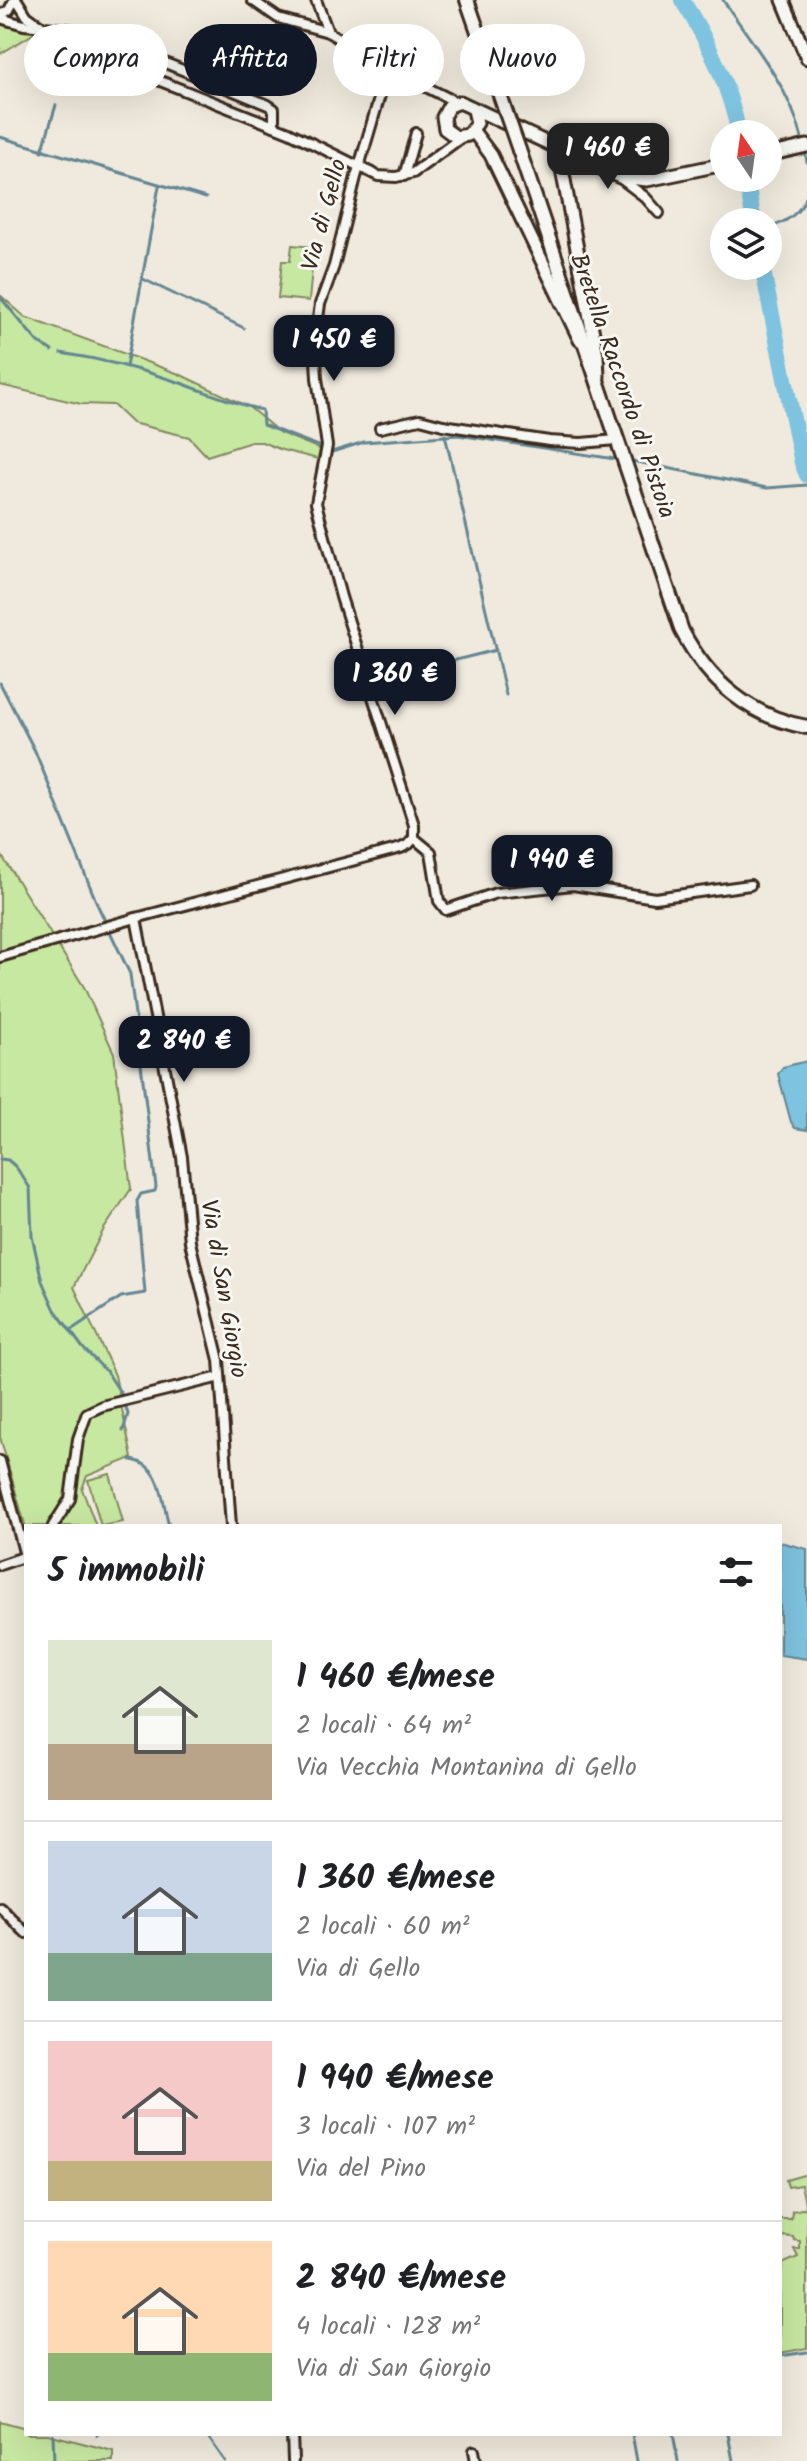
<!DOCTYPE html>
<html lang="it">
<head>
<meta charset="utf-8">
<style>
	body { margin:0; font-family:Kalam,sans-serif; background:#f6f6f6; color:#202124; height:100vh; display:flex; flex-direction:column; font-size:30px; white-space:nowrap }
	* { box-sizing:border-box; margin:0 }
	p { font-size:26px; color:#757577 }
	.icon { flex:none; width:44px; height:44px; fill:none; stroke:currentColor; stroke-width:2; stroke-linecap:round; stroke-linejoin:round }
	.map { position:relative; flex:1; overflow:hidden }
	.sheet { position:absolute; left:24px; top:1524px; width:758px; height:912px; display:flex; flex-direction:column; background:#fff; border-radius:0px; box-shadow:0 8px 32px #0002 }
	.sheet>* { flex:none }
	.banner { position:absolute; left:24px; top:24px; width:760px; height:72px; display:flex; gap:16px }
	.needle { width:52px; rotate:347deg }
	.tools { position:absolute; left:710px; top:120px; display:grid; gap:16px }
	.tools a { display:grid; place-items:center; width:72px; height:72px; border-radius:50%; background:#fff; box-shadow:0 8px 32px #0002; font-size:40px }
	.price { position:absolute; translate:-50% -68px; padding:0 18px; border-radius:16px; background:#111827; color:#fff; font-size:26px; line-height:52px; filter:drop-shadow(0 2px 4px #0008) }
	.price::after { content:''; position:absolute; left:50%; top:48px; width:24px; height:18px; margin-left:-12px; background:inherit; clip-path:polygon(0 0,100% 0,50% 100%) }
	.price.current { background:#222; color:#fff }
	ul { padding:0; list-style:none }
	li { display:flex; align-items:center; gap:24px; height:200px; padding:0 24px }
	li+li { border-top:2px solid #e0e0e0 }
	li span { display:grid; place-items:center; flex:none; width:224px; height:160px; border-radius:0px; color:#555 }
	li>.icon { margin-inline-start:auto }
	span .icon { width:96px; height:96px; fill:#fffc; stroke-width:1 }
	li b { font-size:34px }
	h2 { display:flex; justify-content:space-between; align-items:center; height:96px; padding:0 24px; font-size:34px }
	.tag { padding:0 28px; border-radius:36px; background:#fff; box-shadow:0 8px 32px #0002; font-size:28px; line-height:72px }
	.tag.current { background:#111827; color:#fff }
	.map>svg:first-child { display:block }
	.green { fill:#c7e8a1; stroke:#818960; stroke-width:2 }
	.water { fill:#7ec3df; stroke:#638692; stroke-width:2 }
	.lines { fill:none; stroke-linecap:round; stroke-linejoin:round }
	.stream { stroke:#638692; stroke-width:3 }
	.river { stroke:#7ec3df; stroke-width:16 }
	.street-casing { stroke:#3b2a1e; stroke-width:14 }
	.secondary-casing { stroke:#3b2a1e; stroke-width:17 }
	.primary-casing { stroke:#3b2a1e; stroke-width:18 }
	.street { stroke:#f6f6f2; stroke-width:8 }
	.secondary { stroke:#f6f6f2; stroke-width:11 }
	.primary { stroke:#f6f6f2; stroke-width:12 }
	.primary-bridge-casing { stroke:#3b2a1e; stroke-width:18; stroke-linecap:butt }
	.primary-bridge { stroke:#f6f6f2; stroke-width:12 }
	.labels { text-anchor:middle; dominant-baseline:central; stroke-width:6; stroke-linejoin:round; paint-order:stroke }
	.street-label { font-size:24px; fill:#3b2a1e; stroke:#f6f6f2 }
</style>
</head>
<body>
<div class="map">
<svg width="807" height="2461" viewBox="0 0 807 2461">
	<rect width="100%" height="100%" fill="#f0eade"/>
	<filter id="ink" filterUnits="userSpaceOnUse"><feTurbulence type="fractalNoise" baseFrequency=".0125" numOctaves="2"/><feDisplacementMap in="SourceGraphic" scale="16" xChannelSelector="R" yChannelSelector="G"/><feConvolveMatrix kernelMatrix="1 2 1 2 8 2 1 2 1" color-interpolation-filters="sRGB"/></filter>
	<g filter="url(#ink)">
		<!-- green -->
		<g class="green">
			<path d="M 0,23 L 24,30 L 38,31 L 0,54 Z"/>
			<path d="M 292,245 L 314,247 L 309,301 L 278,298 L 282,261 L 290,261 Z"/>
			<path d="M 0,295 L 25,317 L 179,374 L 249,407 L 280,433 L 320,449 L 318,459 L 282,450 L 262,442 L 251,442 L 207,456 L 189,437 L 132,423 L 113,405 L 81,404 L 0,385 Z"/>
			<path d="M 0,853 L 84,987 L 114,1053 L 131,1189 L 104,1229 L 74,1287 L 115,1375 L 132,1458 L 87,1476 L 82,1489 L 96,1526 L 26,1526 L 26,1528 L 0,1437 Z"/>
			<path d="M 110,1474 L 123,1522 L 101,1526 L 88,1480 Z"/>
			<path d="M 807,2174 L 807,2348 L 780,2353 L 780,2269 L 783,2268 L 782,2264 L 798,2257 L 794,2249 L 800,2249 L 800,2241 L 794,2240 L 793,2237 L 780,2236 L 780,2219 L 791,2219 L 792,2211 L 806,2208 L 801,2185 L 788,2187 L 786,2180 Z"/>
			<path d="M 0,2421 L 26,2428 L 26,2434 L 48,2434 L 113,2451 L 113,2461 L 0,2461 Z"/>
		</g>
		<!-- water -->
		<g class="water">
			<path d="M 807,1061 L 807,1130 L 795,1128 L 791,1122 L 778,1074 L 783,1067 Z"/>
			<path d="M 780,1542 L 807,1549 L 807,1659 L 780,1655 Z"/>
		</g>
		<g class="lines">
			<!-- stream -->
			<g class="stream">
				<path d="M 723,0 C 759,53 798,96 807,162"/>
				<path d="M 0,137 L 206,198"/>
				<path d="M 42,151 L 56,105"/>
				<path d="M 768,228 C 785,223 800,213 807,196"/>
				<path d="M 143,279 L 244,328"/>
				<path d="M 0,297 L 36,340 L 52,351"/>
				<path d="M 61,353 C 100,359 140,369 178,382 C 206,392 233,403 262,410 L 263,425 L 321,447"/>
				<path d="M 126,367 L 159,186"/>
				<path d="M 445,435 L 506,695"/>
				<path d="M 332,452 L 364,442 L 458,435 L 615,459"/>
				<path d="M 632,461 L 767,488 L 807,485"/>
				<path d="M 383,678 L 496,650"/>
				<path d="M 0,683 L 35,751 L 98,906 L 130,974 L 156,1187 L 155,1191 L 141,1194 L 137,1201 L 145,1293 L 121,1297 L 71,1330"/>
				<path d="M 0,1159 L 8,1160 L 16,1167 L 30,1188 L 32,1236 L 42,1281 L 55,1310 L 83,1348 L 107,1372 L 122,1395 L 128,1414 L 123,1431"/>
				<path d="M 131,1460 C 163,1464 162,1502 169,1526"/>
				<path d="M 780,2356 L 807,2352"/>
				<path d="M 53,2434 L 54,2461"/>
				<path d="M 206,2434 L 225,2461"/>
				<path d="M 632,2434 L 637,2461"/>
				<path d="M 673,2434 L 678,2461"/>
				<path d="M 728,2434 L 733,2461"/>
				<path d="M 97,2435 L 98,2434"/>
			</g>
			<!-- river -->
			<g class="river">
				<path d="M 682,0 C 709,42 729,85 739,134"/>
				<path d="M 746,178 L 754,222"/>
				<path d="M 762,266 L 802,463 L 807,475"/>
			</g>
			<defs>
				<g id="street">
					<path d="M 17,0 L 27,16 L 40,25"/>
					<path d="M 252,0 L 278,18 L 328,32 L 388,68 L 458,103"/>
					<path d="M 316,0 L 328,32"/>
					<path d="M 0,16 L 9,10 L 14,0"/>
					<path d="M 0,18 L 24,25 L 74,30 L 130,69 L 289,132 L 378,176 L 396,177 L 413,173 L 462,137"/>
					<path d="M 114,42 L 268,105 L 274,109 L 274,126"/>
					<path d="M 388,68 L 356,177 L 334,266 L 320,304 L 315,341 L 317,378 L 327,446 L 316,503 L 341,597 L 414,825 L 414,838"/>
					<path d="M 404,176 L 416,133"/>
					<path d="M 620,178 L 645,197 L 659,213"/>
					<path d="M 380,428 L 420,419 L 443,425 L 549,441 L 581,443 L 617,440"/>
					<path d="M 414,838 L 431,852 L 439,901 L 446,910 L 496,893 L 573,885 L 655,898 L 750,885"/>
					<path d="M 0,957 L 136,918"/>
					<path d="M 0,1461 L 25,1556"/>
					<path d="M 53,1526 L 70,1499 L 78,1439 L 87,1413 L 102,1406 L 220,1377"/>
					<path d="M 231,1526 L 219,1360 L 190,1242 L 182,1157 L 136,918 L 401,848 L 409,844 L 414,838"/>
					<path d="M 0,1565 L 26,1556"/>
					<path d="M 0,1907 L 26,1933"/>
					<path d="M 292,2434 L 293,2461"/>
					<path d="M 474,2451 L 476,2461"/>
				</g>
				<g id="secondary">
					<path d="M 783,0 L 807,58"/>
					<path d="M 474,110 L 477,123 L 468,135 L 456,137 L 445,129 L 443,117 L 449,106 L 460,102 L 620,177 L 647,180 L 724,164"/>
					<path d="M 473,131 L 491,155 L 580,340"/>
					<path d="M 558,148 L 597,355 L 598,377"/>
					<path d="M 768,155 L 807,146"/>
				</g>
				<g id="primary">
					<path d="M 467,0 L 504,107"/>
					<path d="M 519,150 L 682,631 C 708,681 750,717 807,727"/>
				</g>
			</defs>
			<!-- street casing -->
			<use href="#street" class="street-casing"/>
			<!-- secondary casing -->
			<use href="#secondary" class="secondary-casing"/>
			<!-- primary casing -->
			<use href="#primary" class="primary-casing"/>
			<!-- street -->
			<use href="#street" class="street"/>
			<!-- secondary -->
			<use href="#secondary" class="secondary"/>
			<!-- primary -->
			<use href="#primary" class="primary"/>
			<defs>
				<path id="primary-bridge" d="M 504,107 L 519,150"/>
			</defs>
			<!-- primary-bridge casing -->
			<use href="#primary-bridge" class="primary-bridge-casing"/>
			<!-- primary-bridge -->
			<use href="#primary-bridge" class="primary-bridge"/>
		</g>
	</g>
	<g class="labels">
		<!-- street labels -->
		<g class="street-label">
			<text transform="translate(325 215) rotate(-75)">Via di Gello</text>
			<text transform="translate(622 386) rotate(71)">Bretella Raccordo di Pistoia</text>
			<text transform="translate(223 1289) rotate(80)">Via di San Giorgio</text>
		</g>
	</g>
</svg>
<div class="tools">
<a><svg class="needle" viewBox="-14 -14 28 28"><path d="M0-13l5 13h-10z" fill="#e53935"/><path d="M0 13l5-13h-10z" fill="#757577"/></svg></a>
<a><svg class="icon" aria-label="layers" viewBox="0 0 24 24"><path d="M12 4l9 5-9 5-9-5zM3 14l9 5 9-5"/></svg></a>
</div>
<b class="price current" style="left:608px;top:191px">1 460 €</b>
<b class="price" style="left:334px;top:383px">1 450 €</b>
<b class="price" style="left:395px;top:717px">1 360 €</b>
<b class="price" style="left:552px;top:903px">1 940 €</b>
<b class="price" style="left:184px;top:1084px">2 840 €</b>
<div class="banner">
<a class="tag">Compra</a>
<a class="tag current">Affitta</a>
<a class="tag">Filtri</a>
<a class="tag">Nuovo</a>
</div>
<section class="sheet">
<h2>5 immobili<svg class="icon" aria-label="filters" viewBox="0 0 24 24"><path d="M4 7h16M4 17h16"/><circle cx="9" cy="7" r="2"/><circle cx="15" cy="17" r="2"/></svg></h2>
<ul>
<li><span style="background:linear-gradient(#dfe7d0 65%,#b9a48a 0)"><svg class="icon" aria-label="home" viewBox="0 0 24 24"><path d="M3 11l9-7 9 7M6 9v11h12V9"/></svg></span><div><b>1 460 €/mese</b><p>2 locali · 64 m²</p><p>Via Vecchia Montanina di Gello</p></div></li>
<li><span style="background:linear-gradient(#c9d6e8 70%,#7fa58c 0)"><svg class="icon" aria-label="home" viewBox="0 0 24 24"><path d="M3 11l9-7 9 7M6 9v11h12V9"/></svg></span><div><b>1 360 €/mese</b><p>2 locali · 60 m²</p><p>Via di Gello</p></div></li>
<li><span style="background:linear-gradient(#f6c9c9 75%,#c2b280 0)"><svg class="icon" aria-label="home" viewBox="0 0 24 24"><path d="M3 11l9-7 9 7M6 9v11h12V9"/></svg></span><div><b>1 940 €/mese</b><p>3 locali · 107 m²</p><p>Via del Pino</p></div></li>
<li><span style="background:linear-gradient(#ffd9b3 70%,#8fb573 0)"><svg class="icon" aria-label="home" viewBox="0 0 24 24"><path d="M3 11l9-7 9 7M6 9v11h12V9"/></svg></span><div><b>2 840 €/mese</b><p>4 locali · 128 m²</p><p>Via di San Giorgio</p></div></li>
</ul>
</section>
</div>
</body>
</html>
